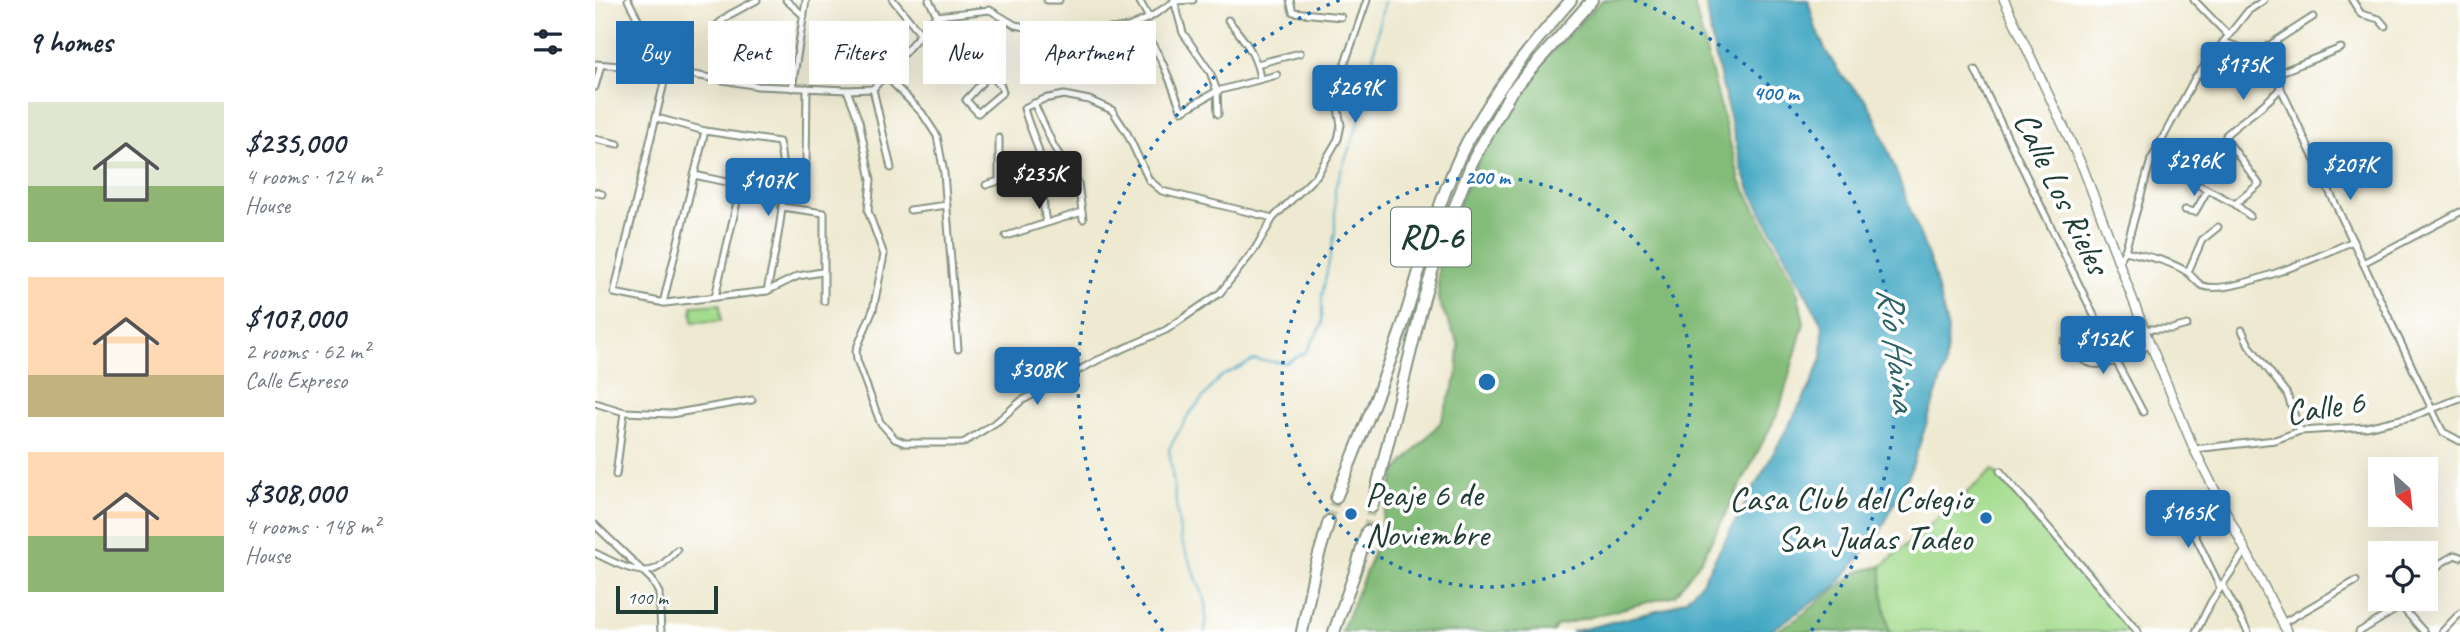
<!DOCTYPE html>
<html lang="en">
<head>
<meta charset="utf-8">
<style>
	body { margin:0; font-family:Caveat,sans-serif; background:#f6f6f7; color:#1f2937; height:100vh; display:flex; flex-direction:column; font-size:26px; white-space:nowrap }
	* { box-sizing:border-box; margin:0 }
	p { font-size:23px; color:#747a83 }
	.icon { flex:none; width:38px; height:38px; fill:none; stroke:currentColor; stroke-width:2; stroke-linecap:round; stroke-linejoin:round }
	.map { position:relative; flex:1; overflow:hidden }
	.side { display:flex; flex-direction:column; background:#fff; width:595px }
	.side>* { flex:none }
	.guide { position:absolute; left:21px; top:21px; width:665px; height:63px; display:flex; gap:14px }
	.needle { width:46px; rotate:153deg }
	.controls { position:absolute; left:1773px; top:457px; display:grid; gap:14px }
	.controls a { display:grid; place-items:center; width:70px; height:70px; border-radius:0px; background:#fff; box-shadow:0 7px 28px #0002; font-size:35px }
	.scale { position:absolute; left:21px; bottom:18px; width:102px; box-sizing:border-box; padding-left:7px; border:4px solid #1f3d34; border-top:0; font-size:19px; line-height:24px; white-space:nowrap; color:#1f3d34; -webkit-text-stroke:5px #fff; paint-order:stroke }
	.price { position:absolute; translate:-50% -60px; padding:0 16px; border-radius:7px; background:#1f6fb2; color:#fff; font-size:23px; line-height:46px; filter:drop-shadow(0 2px 4px #0008) }
	.price::after { content:''; position:absolute; left:50%; top:42px; width:21px; height:16px; margin-left:-10px; background:inherit; clip-path:polygon(0 0,100% 0,50% 100%) }
	.price.on { background:#222; color:#fff }
	ul { padding:0; list-style:none }
	li { display:flex; align-items:center; gap:21px; height:175px; padding:0 28px }
	li span { display:grid; place-items:center; flex:none; width:196px; height:140px; border-radius:0px; color:#555 }
	li>.icon { margin-inline-start:auto }
	span .icon { width:84px; height:84px; fill:#fffc; stroke-width:1 }
	li b { font-size:30px }
	h2 { display:flex; justify-content:space-between; align-items:center; height:84px; padding:0 28px; font-size:30px }
	.tag { padding:0 24px; border-radius:0px; background:#fff; box-shadow:0 7px 28px #0002; font-size:24px; line-height:63px }
	.tag.on { background:#1f6fb2; color:#fff }
	main { display:flex; flex:1; min-height:0 }
	.map>svg:first-child { display:block }
	.green { fill:#a4dc8e; stroke:#628c61; stroke-width:2 }
	.forest { fill:#83bc79; stroke:#517c56; stroke-width:2 }
	.water { fill:#42a7c2; stroke:#30727b; stroke-width:2 }
	.lines { fill:none; stroke-linecap:round; stroke-linejoin:round }
	.stream { stroke:#42a7c2; stroke-width:2 }
	.highway-tunnel { stroke:#c5c7b1; stroke-width:10; stroke-dasharray:10 5; stroke-linecap:butt }
	.street-casing { stroke:#869382; stroke-width:9 }
	.secondary-casing { stroke:#869382; stroke-width:11 }
	.highway-casing { stroke:#869382; stroke-width:14 }
	.street { stroke:#fff; stroke-width:5 }
	.secondary { stroke:#fff; stroke-width:8 }
	.highway { stroke:#fff; stroke-width:10 }
	.ring { fill:none; stroke:#1f6fb2; stroke-width:3.5; stroke-dasharray:3.5 7 }
	.poi-dot { fill:#1f6fb2; stroke:#fff; stroke-width:2.5 }
	.labels { text-anchor:middle; dominant-baseline:central; stroke-width:7; stroke-linejoin:round; paint-order:stroke }
	.shield { fill:#fff; stroke:#627771; stroke-width:2 }
	.shield-label { font-size:33px; font-weight:bold; fill:#1f3d34 }
	.street-label { font-size:35px; fill:#1f3d34; stroke:#fff }
	.poi-label { font-size:35px; fill:#1f3d34; stroke:#fff; text-anchor:start }
	.water-label { font-size:37px; font-style:italic; fill:#2b6266; stroke:#fff }
	.centre { fill:#1f6fb2; stroke:#fff; stroke-width:3.5 }
	.ring-label { font-size:21px; text-anchor:middle; font-weight:bold; fill:#1f6fb2; stroke:#fff; stroke-width:7; stroke-linejoin:round; paint-order:stroke }
</style>
</head>
<body>
<main>
<section class="side">
<h2>9 homes<svg class="icon" aria-label="filters" viewBox="0 0 24 24"><path d="M4 7h16M4 17h16"/><circle cx="9" cy="7" r="2"/><circle cx="15" cy="17" r="2"/></svg></h2>
<ul>
<li><span style="background:linear-gradient(#dfe7d0 60%,#8fb573 0)"><svg class="icon" aria-label="home" viewBox="0 0 24 24"><path d="M3 11l9-7 9 7M6 9v11h12V9"/></svg></span><div><b>$235,000</b><p>4 rooms · 124 m²</p><p>House</p></div></li>
<li><span style="background:linear-gradient(#ffd9b3 70%,#c2b280 0)"><svg class="icon" aria-label="home" viewBox="0 0 24 24"><path d="M3 11l9-7 9 7M6 9v11h12V9"/></svg></span><div><b>$107,000</b><p>2 rooms · 62 m²</p><p>Calle Expreso</p></div></li>
<li><span style="background:linear-gradient(#ffd9b3 60%,#8fb573 0)"><svg class="icon" aria-label="home" viewBox="0 0 24 24"><path d="M3 11l9-7 9 7M6 9v11h12V9"/></svg></span><div><b>$308,000</b><p>4 rooms · 148 m²</p><p>House</p></div></li>
</ul>
</section>
<div class="map">
<svg width="1865" height="632" viewBox="0 0 1865 632">
	<rect width="100%" height="100%" fill="#fff"/>
	<filter id="ink" filterUnits="userSpaceOnUse"><feTurbulence type="fractalNoise" baseFrequency=".0143" numOctaves="2"/><feDisplacementMap in="SourceGraphic" scale="14" xChannelSelector="R" yChannelSelector="G"/><feConvolveMatrix kernelMatrix="1 2 1 2 8 2 1 2 1" color-interpolation-filters="sRGB"/></filter>
	<filter id="wash" filterUnits="userSpaceOnUse"><feTurbulence type="fractalNoise" baseFrequency=".00686" numOctaves="4" result="noise"/><feDisplacementMap in="SourceGraphic" scale="28" xChannelSelector="R" yChannelSelector="G"/><feGaussianBlur stdDeviation="1.57" result="paint"/><feColorMatrix in="noise" values="0 0 0 0 0 0 0 0 0 0 0 0 0 0 0 0 0 1.4 0 .05"/><feComposite in="paint" operator="in"/></filter>
	<g filter="url(#wash)">
		<rect width="100%" height="100%" fill="#eee9d0"/>
		<!-- green -->
		<g class="green">
			<path d="M 125,304 L 126,321 L 98,322 L 97,306 Z"/>
			<path d="M 1398,470 L 1538,632 L 1294,632 L 1287,590 L 1287,566 Z"/>
		</g>
		<!-- forest -->
		<g class="forest">
			<path d="M 1007,0 L 1098,0 L 1145,181 L 1201,284 L 1209,323 L 1184,411 L 1108,557 L 1080,595 L 961,626 L 958,632 L 746,632 L 775,562 L 801,471 L 845,423 L 862,377 L 864,345 L 843,300 L 843,268 L 868,192 L 898,129 L 944,65 Z"/>
			<path d="M 1287,566 L 1287,590 L 1294,632 L 1180,632 L 1203,618 L 1264,571 Z"/>
		</g>
		<!-- water -->
		<path class="water" d="M 1111,0 L 1213,0 L 1221,29 L 1231,51 L 1246,75 L 1271,100 L 1281,119 L 1338,269 L 1353,331 L 1350,368 L 1315,473 L 1283,536 L 1240,587 L 1174,632 L 976,632 L 1070,609 L 1091,599 L 1107,582 L 1215,387 L 1227,358 L 1228,326 L 1156,192 L 1147,169 L 1117,42 Z"/>
		<g class="lines">
			<!-- stream -->
			<path class="stream" d="M 610,632 L 611,602 L 586,540 L 574,449 L 592,417 L 625,377 L 659,360 L 691,363 L 711,352 L 727,325 L 727,296 L 740,232 L 740,188 L 769,107 L 789,0"/>
		</g>
	</g>
	<g filter="url(#ink)">
		<g class="lines">
			<!-- highway-tunnel -->
			<g class="highway-tunnel">
				<path d="M 734,521 L 741,498"/>
				<path d="M 772,531 L 777,507"/>
			</g>
			<defs>
				<g id="street">
					<path d="M 33,0 L 49,31 L 46,68"/>
					<path d="M 191,0 L 209,16"/>
					<path d="M 298,0 L 326,34"/>
					<path d="M 334,0 C 349,33 381,60 406,86 L 408,92 L 383,113 L 371,100 L 395,74"/>
					<path d="M 452,0 L 464,0"/>
					<path d="M 544,0 L 554,18"/>
					<path d="M 579,0 L 588,33 L 615,72 L 622,91 L 623,114"/>
					<path d="M 695,0 L 698,12 L 746,17"/>
					<path d="M 1599,0 L 1633,35"/>
					<path d="M 1757,0 L 1766,14 L 1784,19 L 1790,26"/>
					<path d="M 633,20 C 649,39 661,54 665,78"/>
					<path d="M 538,25 C 563,38 576,86 587,111 L 622,91 L 682,75"/>
					<path d="M 121,26 L 134,15 L 162,0"/>
					<path d="M 1628,42 L 1662,53 L 1673,61 L 1842,420 L 1848,432 L 1865,441"/>
					<path d="M 1662,53 L 1718,17"/>
					<path d="M 0,64 L 64,69 L 163,86 L 252,90 L 278,89"/>
					<path d="M 662,64 L 705,53"/>
					<path d="M 72,70 L 19,293 L 70,303 L 172,291 L 203,276 L 227,272"/>
					<path d="M 1380,70 L 1521,361 L 1548,412"/>
					<path d="M 1681,74 L 1746,48"/>
					<path d="M 290,75 L 327,113 L 342,136 L 349,173 L 363,349"/>
					<path d="M 535,78 L 534,54 L 554,41"/>
					<path d="M 0,87 L 6,65"/>
					<path d="M 197,88 L 211,0"/>
					<path d="M 278,89 L 341,16 L 395,10 L 420,25 L 452,31 L 495,31 L 533,27 L 554,18 L 580,1 L 598,0"/>
					<path d="M 278,89 L 296,168"/>
					<path d="M 252,90 L 264,121 L 276,180 L 273,211 L 289,255 L 278,310 L 261,350 L 262,360 L 285,422 L 300,439 L 310,443 L 368,443 L 403,421 L 426,401 L 503,360 L 571,330 L 625,293 L 660,249 L 678,218 L 722,175 L 743,139 L 746,125 L 740,92 L 772,0"/>
					<path d="M 439,103 L 459,147 L 483,183 L 488,219"/>
					<path d="M 62,118 L 110,131 L 184,142 C 195,192 182,242 172,291"/>
					<path d="M 404,138 L 404,181"/>
					<path d="M 0,139 L 23,144"/>
					<path d="M 1556,160 L 1640,204 L 1655,216"/>
					<path d="M 211,166 L 212,88"/>
					<path d="M 99,175 L 146,185 L 187,188"/>
					<path d="M 391,185 L 404,181 L 449,178"/>
					<path d="M 0,192 L 7,194"/>
					<path d="M 1640,204 L 1664,184 L 1631,139 L 1631,135 C 1647,119 1673,105 1686,87"/>
					<path d="M 187,207 L 229,213 L 229,301"/>
					<path d="M 315,210 L 352,205"/>
					<path d="M 1590,210 L 1600,212 L 1612,191"/>
					<path d="M 451,222 C 446,201 450,182 446,161 C 443,142 433,126 429,108 L 449,99 L 469,95 L 494,100 L 517,110 L 532,133 L 554,180 L 567,191 L 678,218"/>
					<path d="M 411,236 L 487,212"/>
					<path d="M 1530,251 C 1550,256 1574,260 1592,272 C 1598,276 1601,283 1608,286 C 1636,296 1730,254 1758,241"/>
					<path d="M 1523,263 L 1530,251 L 1556,160 L 1600,78 L 1653,11 L 1669,0"/>
					<path d="M 1768,263 L 1865,212"/>
					<path d="M 1593,272 L 1607,240 L 1623,227"/>
					<path d="M 120,297 L 146,185"/>
					<path d="M 68,303 L 110,131"/>
					<path d="M 1549,329 L 1577,329 L 1592,325"/>
					<path d="M 1647,330 L 1654,345 L 1692,394 L 1705,431"/>
					<path d="M 1469,342 C 1475,348 1482,357 1490,361 C 1510,372 1538,353 1555,345"/>
					<path d="M 0,403 L 29,412 L 76,414 L 157,400"/>
					<path d="M 1599,449 L 1680,440 L 1705,431 L 1771,427 L 1819,416 L 1865,398"/>
					<path d="M 1405,471 L 1543,632"/>
					<path d="M 21,475 L 29,412"/>
					<path d="M 1584,502 L 1625,587"/>
					<path d="M 0,525 L 57,580 L 64,593 L 66,632"/>
					<path d="M 0,553 C 14,560 45,577 60,569 C 68,566 76,556 82,550"/>
					<path d="M 1830,579 L 1846,563 L 1860,555 L 1865,557"/>
					<path d="M 1627,584 L 1653,632"/>
					<path d="M 1805,605 L 1829,632"/>
					<path d="M 1688,623 L 1761,581"/>
					<path d="M 1601,632 L 1616,602 L 1650,551"/>
					<path d="M 1764,632 L 1800,610 L 1811,598"/>
					<path d="M 1847,632 L 1865,613"/>
				</g>
				<path id="secondary" d="M 1409,0 L 1488,168 L 1549,329 L 1599,449 L 1692,632"/>
				<g id="highway">
					<path d="M 741,498 C 763,443 786,389 805,333 C 826,270 841,201 872,142 C 900,89 937,45 976,0"/>
					<path d="M 777,507 L 829,298 L 847,239 L 878,160 L 916,92 L 997,0"/>
					<path d="M 707,632 L 720,568 L 734,521"/>
					<path d="M 739,632 L 761,569 L 772,531"/>
				</g>
			</defs>
			<!-- street casing -->
			<use href="#street" class="street-casing"/>
			<!-- secondary casing -->
			<use href="#secondary" class="secondary-casing"/>
			<!-- highway casing -->
			<use href="#highway" class="highway-casing"/>
			<!-- street -->
			<use href="#street" class="street"/>
			<!-- secondary -->
			<use href="#secondary" class="secondary"/>
			<!-- highway -->
			<use href="#highway" class="highway"/>
		</g>
	</g>
	<!-- distance rings -->
	<g class="ring">
		<circle cx="892" cy="382" r="205"/>
		<path d="M568 631A409 409 0 0 1 745 0M1039 0A409 409 0 0 1 1216 631"/>
	</g>
	<!-- markers -->
	<g class="poi-dot">
		<circle cx="756" cy="514" r="7"/>
		<circle cx="1391" cy="518" r="7"/>
	</g>
	<g class="labels">
		<!-- shield labels -->
		<rect class="shield" x="796" y="207.5" width="80" height="59" rx="5"/>
		<g class="shield-label">
			<text x="836" y="237">RD-6</text>
		</g>
		<!-- street labels -->
		<g class="street-label">
			<text transform="translate(1467 193) rotate(64)">Calle Los Rieles</text>
			<text transform="translate(1730 407) rotate(-9)">Calle 6</text>
		</g>
		<!-- poi labels -->
		<g class="poi-label">
			<text x="770" y="494">Peaje 6 de<tspan x="770" dy="40">Noviembre</tspan></text>
			<text x="1377" y="498" text-anchor="end">Casa Club del Colegio<tspan x="1377" dy="40">San Judas Tadeo</tspan></text>
		</g>
		<!-- water labels -->
		<g class="water-label">
			<text transform="translate(1303 349) rotate(83)">Río Haina</text>
		</g>
	</g>
	<circle cx="892" cy="382" r="10" class="centre"/>
	<g class="ring-label">
		<text x="1181" y="100">400 m</text>
		<text x="892" y="184">200 m</text>
	</g>
</svg>
<div class="controls">
<a><svg class="needle" viewBox="-14 -14 28 28"><path d="M0-13l5 13h-10z" fill="#e53935"/><path d="M0 13l5-13h-10z" fill="#747a83"/></svg></a>
<a><svg class="icon" aria-label="locate" viewBox="0 0 24 24"><circle cx="12" cy="12" r="6"/><path d="M12 2v4M12 18v4M2 12h4M18 12h4"/></svg></a>
</div>
<div class="scale">100 m</div>
<b class="price" style="left:1648px;top:102px">$175K</b>
<b class="price" style="left:760px;top:125px">$269K</b>
<b class="price" style="left:1599px;top:198px">$296K</b>
<b class="price" style="left:1755px;top:202px">$207K</b>
<b class="price on" style="left:444px;top:211px">$235K</b>
<b class="price" style="left:173px;top:218px">$107K</b>
<b class="price" style="left:1508px;top:376px">$152K</b>
<b class="price" style="left:442px;top:407px">$308K</b>
<b class="price" style="left:1593px;top:550px">$165K</b>
<div class="guide">
<a class="tag on">Buy</a>
<a class="tag">Rent</a>
<a class="tag">Filters</a>
<a class="tag">New</a>
<a class="tag">Apartment</a>
</div>
</div>
</main>
</body>
</html>
